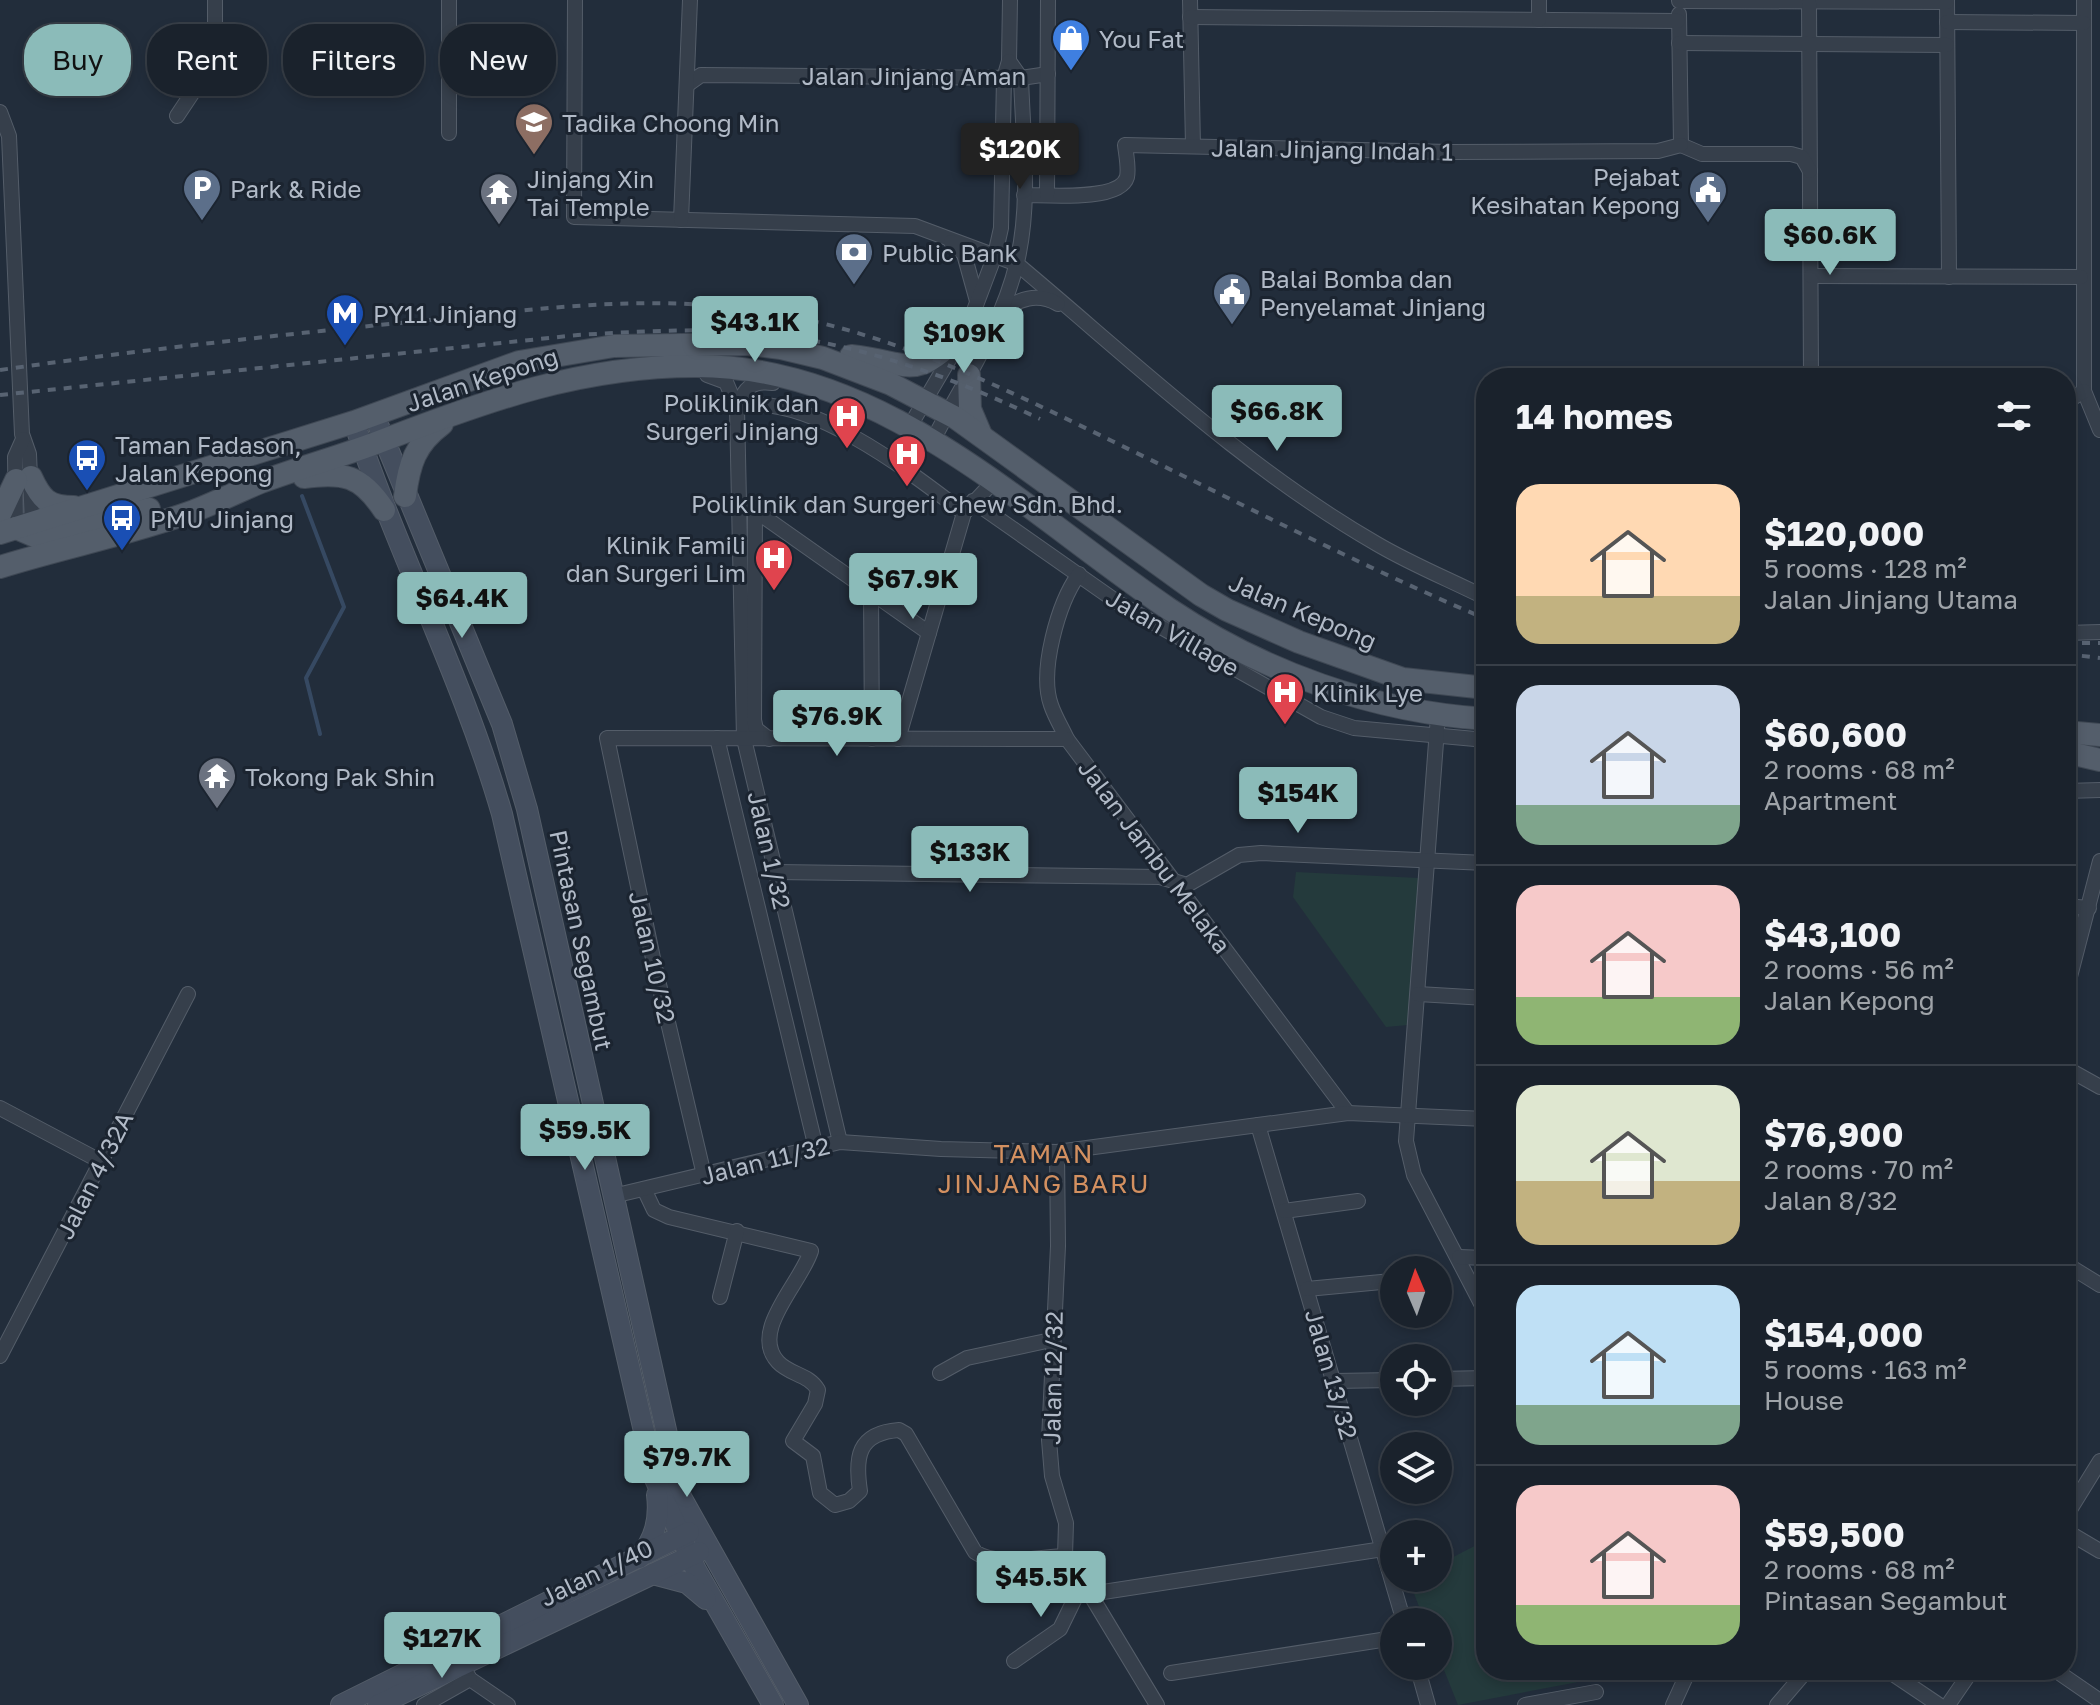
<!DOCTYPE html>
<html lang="en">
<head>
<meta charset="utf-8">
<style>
	body { margin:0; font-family:"Golos Text",sans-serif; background:#232a34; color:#f1f3f6; height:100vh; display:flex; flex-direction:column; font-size:30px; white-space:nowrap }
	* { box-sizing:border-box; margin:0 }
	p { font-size:26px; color:#9fa4a9 }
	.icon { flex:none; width:44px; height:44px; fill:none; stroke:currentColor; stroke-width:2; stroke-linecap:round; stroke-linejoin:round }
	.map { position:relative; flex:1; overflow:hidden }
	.panel { position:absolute; left:1476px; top:368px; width:600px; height:1312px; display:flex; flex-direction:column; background:#1a222c; border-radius:32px; box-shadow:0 4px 12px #0003,0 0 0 2px #383f48 }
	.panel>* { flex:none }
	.banner { position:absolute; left:24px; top:24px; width:760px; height:72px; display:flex; gap:16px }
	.needle { width:52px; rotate:358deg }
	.buttons { position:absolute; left:1380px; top:1256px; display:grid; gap:16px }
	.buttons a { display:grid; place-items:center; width:72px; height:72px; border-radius:50%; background:#1a222c; box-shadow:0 4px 12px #0003,0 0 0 2px #383f48; font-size:40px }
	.price { position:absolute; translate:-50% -68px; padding:0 18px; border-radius:8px; background:#8bbbb9; color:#111; font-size:26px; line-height:52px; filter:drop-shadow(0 2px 4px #0008) }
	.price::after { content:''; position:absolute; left:50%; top:48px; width:24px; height:18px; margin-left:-12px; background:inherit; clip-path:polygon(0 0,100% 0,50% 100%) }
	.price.active { background:#222; color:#fff }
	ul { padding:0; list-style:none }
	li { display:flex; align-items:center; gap:24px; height:200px; padding:0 40px }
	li+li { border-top:2px solid #383f48 }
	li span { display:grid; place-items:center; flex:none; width:224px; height:160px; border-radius:24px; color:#555 }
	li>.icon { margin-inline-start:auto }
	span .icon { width:96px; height:96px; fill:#fffc; stroke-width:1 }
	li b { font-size:34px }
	h2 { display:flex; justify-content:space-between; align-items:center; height:96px; padding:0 40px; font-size:34px }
	.tag { padding:0 28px; border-radius:32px; background:#1a222c; box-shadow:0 4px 12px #0003,0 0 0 2px #383f48; font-size:28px; line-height:72px }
	.tag.active { background:#8bbbb9; color:#111 }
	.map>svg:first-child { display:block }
	.green { fill:#243a3c }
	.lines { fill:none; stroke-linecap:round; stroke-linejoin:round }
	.stream { stroke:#364962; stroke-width:4 }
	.street-casing { stroke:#545d69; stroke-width:16 }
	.secondary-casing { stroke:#545d69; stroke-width:22 }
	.primary-casing { stroke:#3f4854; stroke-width:24 }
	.street { stroke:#363f4b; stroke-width:14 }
	.secondary { stroke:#444e5e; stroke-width:20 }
	.primary { stroke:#545e6b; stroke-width:22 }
	.rail { stroke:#586372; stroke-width:4; stroke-dasharray:8 8; stroke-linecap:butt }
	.labels { text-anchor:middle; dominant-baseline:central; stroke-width:6; stroke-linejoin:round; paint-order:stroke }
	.poi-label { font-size:24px; fill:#b1bac7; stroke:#1b2430; text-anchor:start }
	.street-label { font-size:24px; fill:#b1bac7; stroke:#1b2430 }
	.neighbourhood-label { font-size:26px; letter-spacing:2px; fill:#d39060; stroke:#1b2430 }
</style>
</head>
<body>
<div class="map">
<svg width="2100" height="1705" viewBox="0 0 2100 1705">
	<rect width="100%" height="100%" fill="#222d3b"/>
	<!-- green -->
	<g class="green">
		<path d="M 1296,872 L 1419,878 L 1408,1025 L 1386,1027 L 1293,897 Z"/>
		<path d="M 1486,1540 L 1486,1670 L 1604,1670 L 1599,1678 L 1458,1705 L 1438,1655 L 1438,1622 L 1425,1622 L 1408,1578 L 1438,1578 L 1438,1565 Z"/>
	</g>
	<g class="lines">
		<!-- stream -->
		<path class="stream" d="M 302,496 L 344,607 L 306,678 L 320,734"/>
		<defs>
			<g id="street">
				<path d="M 449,0 L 449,133"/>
				<path d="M 575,0 L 574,217 L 915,226 L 1017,264 C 1133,361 1245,468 1377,544 C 1411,564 1450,580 1486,598"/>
				<path d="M 1190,0 L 1193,146"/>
				<path d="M 1947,0 L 1949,277"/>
				<path d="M 2084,0 L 2084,391 L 2100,430"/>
				<path d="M 1679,1 L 1947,2"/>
				<path d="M 1809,2 L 1811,378"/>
				<path d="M 1679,14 L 1681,145"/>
				<path d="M 1190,17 L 1678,21"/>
				<path d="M 1539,20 L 1539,0"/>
				<path d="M 1947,22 L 2084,23"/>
				<path d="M 1679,43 L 1947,45"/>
				<path d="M 687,85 L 701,75 L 1021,78 L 1048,74"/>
				<path d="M 0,112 L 9,136 L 22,434 L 29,454 L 32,523"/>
				<path d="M 177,116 L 215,59 L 215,0"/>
				<path d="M 1681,145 L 1702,154 L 1791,154 L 1802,157 L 1810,171"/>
				<path d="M 1024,195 C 1046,195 1120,202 1127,177 C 1129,168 1126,154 1125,145 L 1450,152 L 1658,151 L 1681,145"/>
				<path d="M 1047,195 L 1048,0"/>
				<path d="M 681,220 L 690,0"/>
				<path d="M 951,242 L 964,254 L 977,301"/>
				<path d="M 1811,276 L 2081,277"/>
				<path d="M 1000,312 C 1019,299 1037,292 1058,304"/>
				<path d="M 707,375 L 726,382 L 737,408 L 744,739 L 840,1142"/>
				<path d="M 2066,402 L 2084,391"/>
				<path d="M 737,408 C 803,388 913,474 964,513"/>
				<path d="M 737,408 C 744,388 752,380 773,383"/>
				<path d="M 910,426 L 967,329 L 995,255 L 1001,228 L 1004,78 L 1009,61 L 1010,0"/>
				<path d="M 933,440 C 963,383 1002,326 1017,262 C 1031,204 1023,138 1021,78 L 1009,61"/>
				<path d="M 973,501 L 1120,604 L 1321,717 L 1354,728 L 1486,740"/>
				<path d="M 750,507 L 929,633"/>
				<path d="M 755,508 L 754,720 L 756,729 L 769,739"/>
				<path d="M 16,528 L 15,457 L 23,439"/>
				<path d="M 1079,574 C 1058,603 1039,671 1051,705 C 1055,717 1062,728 1067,739 L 1348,1113"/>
				<path d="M 871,591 L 872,739"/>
				<path d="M 2066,633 L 2100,632"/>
				<path d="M 1438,716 L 1406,1141 L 1414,1175 L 1486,1313"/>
				<path d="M 717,738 L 816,1148"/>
				<path d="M 898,739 L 964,513 L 994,481"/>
				<path d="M 2066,791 L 2100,790"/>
				<path d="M 776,872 L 1160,877 L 1187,885 L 1239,855 L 1261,853 L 1486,863"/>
				<path d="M 2066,906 L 2089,908"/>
				<path d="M 2066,992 L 2100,861"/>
				<path d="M 1418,994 L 1486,998"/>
				<path d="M 2066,1068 L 2100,1087"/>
				<path d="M 0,1108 L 102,1162"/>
				<path d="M 1258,1125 L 1404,1622"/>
				<path d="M 1057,1152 L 1058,1246 L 1049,1440 L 1052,1476 L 1066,1523 L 1065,1556 L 1080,1588 L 1090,1594 L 1157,1705"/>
				<path d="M 704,1175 L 654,963 L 607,738 L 1067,739"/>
				<path d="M 644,1189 L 654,1210 L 669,1217 L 811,1251 C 801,1283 749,1331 778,1362 C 790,1375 809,1374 818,1390 L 815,1404 L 793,1441 L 813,1456 L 820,1493 L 835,1505 L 849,1501 L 860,1491 C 855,1458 857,1433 899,1430 L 906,1434 L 975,1552 C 996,1567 1040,1557 1065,1556"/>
				<path d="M 613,1196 L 840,1142 L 941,1149 L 1057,1152 L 1348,1113 L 1486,1119"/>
				<path d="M 1284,1211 L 1358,1201"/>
				<path d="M 1459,1257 L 1486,1258"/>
				<path d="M 2066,1264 L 2100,1285"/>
				<path d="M 1307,1289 L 1392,1281"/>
				<path d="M 720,1297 L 737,1231"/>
				<path d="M 0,1356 L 188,994"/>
				<path d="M 940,1373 L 967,1358 L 1051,1340"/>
				<path d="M 1438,1379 L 1486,1378"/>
				<path d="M 1334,1381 L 1394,1380"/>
				<path d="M 2066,1516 L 2100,1461"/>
				<path d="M 2066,1531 L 2100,1551"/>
				<path d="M 1090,1594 L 1383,1549"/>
				<path d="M 458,1657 L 470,1679 L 508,1705"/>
				<path d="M 1014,1661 L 1060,1629 L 1080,1588"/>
				<path d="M 1417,1666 L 1428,1705"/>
				<path d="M 1887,1670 L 1939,1705"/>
				<path d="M 2055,1670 L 2100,1701"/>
				<path d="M 1171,1673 L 1394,1638"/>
				<path d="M 424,1705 L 470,1679"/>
				<path d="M 1525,1705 L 1596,1692"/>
				<path d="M 1673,1705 L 1689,1670"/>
				<path d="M 1777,1705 L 1807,1670"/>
				<path d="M 1948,1705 L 1972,1670"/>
			</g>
			<g id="secondary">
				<path d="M 374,415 L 502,724 L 527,809 L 681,1497 L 798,1705"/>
				<path d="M 354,422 C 398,554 463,679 502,814 L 655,1479 L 696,1570 L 773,1705"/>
				<path d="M 639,1558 C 655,1539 660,1519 657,1495"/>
				<path d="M 653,1574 L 687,1583 L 706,1599"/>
				<path d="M 341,1705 L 689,1532"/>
				<path d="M 378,1705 L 699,1552"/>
			</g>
			<g id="primary">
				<path d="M 851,356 C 918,364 911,382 967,329"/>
				<path d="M 969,375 L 970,409 L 981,435"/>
				<path d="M 31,477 C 41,499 48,507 74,507"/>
				<path d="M 304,477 C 344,472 361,475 384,510"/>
				<path d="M 405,496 C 409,464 415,444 442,424"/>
				<path d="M 0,514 L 16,480"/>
				<path d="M 16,528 L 37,537 L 52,536 L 149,509"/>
				<path d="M 0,533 L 354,422 L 519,362 L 614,346 L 747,344 L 781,348 L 823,358 L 891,384 L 956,418 L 1201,595 L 1227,610 L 1299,642 L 1403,679 L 1486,688"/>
				<path d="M 0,567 C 64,547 131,534 194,511 C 217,502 239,491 261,482 C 301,467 343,456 384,440 C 488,400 582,366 696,366 C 884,366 1024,511 1169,609 C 1263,672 1374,712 1486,719"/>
				<path d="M 2066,732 L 2100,735"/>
				<path d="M 2066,752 L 2100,760"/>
			</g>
		</defs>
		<!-- street casing -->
		<use href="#street" class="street-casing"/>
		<!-- secondary casing -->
		<use href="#secondary" class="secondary-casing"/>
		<!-- primary casing -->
		<use href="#primary" class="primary-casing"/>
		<!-- street -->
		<use href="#street" class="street"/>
		<!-- secondary -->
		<use href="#secondary" class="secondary"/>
		<!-- primary -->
		<use href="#primary" class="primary"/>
		<!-- rail -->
		<g class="rail">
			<path d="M 0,370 C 139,350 279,335 419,321 C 551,308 668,290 800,318 C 910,342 1012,392 1112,441 C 1236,501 1359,565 1486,619"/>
			<path d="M 0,395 L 578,335 C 629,332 680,329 731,331 C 839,336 944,373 1040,419"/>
			<path d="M 2066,643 L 2100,643"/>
			<path d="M 2066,654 L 2100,658"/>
		</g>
	</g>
	<!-- icons -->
	<defs>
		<symbol id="shop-pin" viewBox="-11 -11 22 30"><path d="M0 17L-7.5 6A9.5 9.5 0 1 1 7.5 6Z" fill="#3f7fe0" stroke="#1b2430"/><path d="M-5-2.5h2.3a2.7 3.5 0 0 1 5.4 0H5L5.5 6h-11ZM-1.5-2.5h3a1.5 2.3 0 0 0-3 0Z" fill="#fff"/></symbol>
		<symbol id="school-pin" viewBox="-11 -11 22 30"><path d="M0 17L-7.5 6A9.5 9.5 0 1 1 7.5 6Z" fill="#8d6e63" stroke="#1b2430"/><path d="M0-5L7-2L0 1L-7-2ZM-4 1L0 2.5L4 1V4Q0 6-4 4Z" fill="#fff"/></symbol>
		<symbol id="parking-pin" viewBox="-11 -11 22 30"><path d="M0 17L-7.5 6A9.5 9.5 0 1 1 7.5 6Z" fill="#5c6f8a" stroke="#1b2430"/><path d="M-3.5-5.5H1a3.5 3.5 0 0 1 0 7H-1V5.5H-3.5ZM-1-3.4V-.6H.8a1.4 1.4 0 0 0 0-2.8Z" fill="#fff"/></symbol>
		<symbol id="civic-pin" viewBox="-11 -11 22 30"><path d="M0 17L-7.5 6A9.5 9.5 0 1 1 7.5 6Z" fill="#5c6f8a" stroke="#1b2430"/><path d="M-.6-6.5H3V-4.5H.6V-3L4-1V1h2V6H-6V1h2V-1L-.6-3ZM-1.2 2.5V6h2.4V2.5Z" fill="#fff"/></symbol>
		<symbol id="temple-pin" viewBox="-11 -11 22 30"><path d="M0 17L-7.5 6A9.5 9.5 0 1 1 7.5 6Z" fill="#6b7280" stroke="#1b2430"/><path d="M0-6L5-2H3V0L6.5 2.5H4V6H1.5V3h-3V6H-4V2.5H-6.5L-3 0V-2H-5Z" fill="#fff"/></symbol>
		<symbol id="bank-pin" viewBox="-11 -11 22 30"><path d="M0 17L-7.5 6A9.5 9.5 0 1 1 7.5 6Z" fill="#5c6f8a" stroke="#1b2430"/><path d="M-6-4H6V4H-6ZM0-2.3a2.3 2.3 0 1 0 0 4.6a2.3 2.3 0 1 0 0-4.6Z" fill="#fff"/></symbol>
		<symbol id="metro-pin" viewBox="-11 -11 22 30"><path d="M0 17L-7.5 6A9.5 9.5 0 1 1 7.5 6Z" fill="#1a4fb4" stroke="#1b2430"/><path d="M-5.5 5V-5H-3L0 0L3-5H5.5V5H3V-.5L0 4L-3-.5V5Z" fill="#fff"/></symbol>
		<symbol id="hospital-pin" viewBox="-11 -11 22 30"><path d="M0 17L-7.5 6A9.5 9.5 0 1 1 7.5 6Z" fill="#e0444e" stroke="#1b2430"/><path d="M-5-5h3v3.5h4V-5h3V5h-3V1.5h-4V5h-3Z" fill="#fff"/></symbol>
		<symbol id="bus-pin" viewBox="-11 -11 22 30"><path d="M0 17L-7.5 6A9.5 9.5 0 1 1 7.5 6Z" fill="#1a4fb4" stroke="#1b2430"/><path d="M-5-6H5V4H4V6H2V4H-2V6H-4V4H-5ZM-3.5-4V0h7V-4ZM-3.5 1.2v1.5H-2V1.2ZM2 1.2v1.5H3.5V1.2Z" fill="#fff"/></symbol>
	</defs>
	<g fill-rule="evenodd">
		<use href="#shop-pin" x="1049" y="16" width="44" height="60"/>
		<use href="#school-pin" x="512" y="100" width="44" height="60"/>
		<use href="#parking-pin" x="180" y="166" width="44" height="60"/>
		<use href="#civic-pin" x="1686" y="168" width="44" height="60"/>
		<use href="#temple-pin" x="477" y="170" width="44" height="60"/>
		<use href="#bank-pin" x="832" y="230" width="44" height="60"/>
		<use href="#civic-pin" x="1210" y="270" width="44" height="60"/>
		<use href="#metro-pin" x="323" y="291" width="44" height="60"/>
		<use href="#hospital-pin" x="825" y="394" width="44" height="60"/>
		<use href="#hospital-pin" x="885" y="432" width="44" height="60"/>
		<use href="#bus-pin" x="65" y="436" width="44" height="60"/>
		<use href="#bus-pin" x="100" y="496" width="44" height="60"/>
		<use href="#hospital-pin" x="752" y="536" width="44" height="60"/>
		<use href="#hospital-pin" x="1263" y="670" width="44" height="60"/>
		<use href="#temple-pin" x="195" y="754" width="44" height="60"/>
	</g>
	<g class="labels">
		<!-- poi labels -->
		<g class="poi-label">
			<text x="1099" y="38">You Fat</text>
			<text x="562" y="122">Tadika Choong Min</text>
			<text x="1680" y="176" text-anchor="end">Pejabat<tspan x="1680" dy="28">Kesihatan Kepong</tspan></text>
			<text x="527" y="178">Jinjang Xin<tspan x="527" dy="28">Tai Temple</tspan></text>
			<text x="230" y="188">Park &amp; Ride</text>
			<text x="882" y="252">Public Bank</text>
			<text x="1260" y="278">Balai Bomba dan<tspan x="1260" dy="28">Penyelamat Jinjang</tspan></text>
			<text x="373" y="313">PY11 Jinjang</text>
			<text x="819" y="402" text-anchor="end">Poliklinik dan<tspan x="819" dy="28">Surgeri Jinjang</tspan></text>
			<text x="115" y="444">Taman Fadason,<tspan x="115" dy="28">Jalan Kepong</tspan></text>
			<text x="907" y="503" text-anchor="middle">Poliklinik dan Surgeri Chew Sdn. Bhd.</text>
			<text x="150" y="518">PMU Jinjang</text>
			<text x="746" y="544" text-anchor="end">Klinik Famili<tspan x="746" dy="28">dan Surgeri Lim</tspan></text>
			<text x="1313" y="692">Klinik Lye</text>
			<text x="245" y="776">Tokong Pak Shin</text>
		</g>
		<!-- street labels -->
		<g class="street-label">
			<text x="914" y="75">Jalan Jinjang Aman</text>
			<text transform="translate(1332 149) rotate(1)">Jalan Jinjang Indah 1</text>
			<text transform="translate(482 379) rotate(-18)">Jalan Kepong</text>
			<text transform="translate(1303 611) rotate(23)">Jalan Kepong</text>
			<text transform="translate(1173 632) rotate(30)">Jalan Village</text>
			<text transform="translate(770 850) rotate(77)">Jalan 1/32</text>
			<text transform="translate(1155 856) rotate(53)">Jalan Jambu Melaka</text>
			<text transform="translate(582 940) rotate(78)">Pintasan Segambut</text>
			<text transform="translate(653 957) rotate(77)">Jalan 10/32</text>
			<text transform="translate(765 1160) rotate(-14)">Jalan 11/32</text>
			<text transform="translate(94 1175) rotate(-63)">Jalan 4/32A</text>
			<text transform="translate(1332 1374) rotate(74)">Jalan 13/32</text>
			<text transform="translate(1052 1378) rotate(-89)">Jalan 12/32</text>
			<text transform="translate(596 1572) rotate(-26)">Jalan 1/40</text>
		</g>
		<!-- neighbourhood labels -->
		<g class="neighbourhood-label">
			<text x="1044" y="1153">TAMAN<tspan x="1044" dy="30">JINJANG BARU</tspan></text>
		</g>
	</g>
</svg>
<div class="buttons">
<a><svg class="needle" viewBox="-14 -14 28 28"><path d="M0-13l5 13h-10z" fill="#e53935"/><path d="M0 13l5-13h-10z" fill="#9fa4a9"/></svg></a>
<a><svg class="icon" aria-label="locate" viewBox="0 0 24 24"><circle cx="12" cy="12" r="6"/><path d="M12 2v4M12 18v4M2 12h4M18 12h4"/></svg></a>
<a><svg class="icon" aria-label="layers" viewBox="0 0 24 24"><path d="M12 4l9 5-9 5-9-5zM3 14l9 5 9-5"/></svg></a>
<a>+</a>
<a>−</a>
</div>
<b class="price active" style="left:1020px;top:191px">$120K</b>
<b class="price" style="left:1830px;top:277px">$60.6K</b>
<b class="price" style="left:755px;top:364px">$43.1K</b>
<b class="price" style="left:964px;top:375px">$109K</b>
<b class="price" style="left:1277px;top:453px">$66.8K</b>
<b class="price" style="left:913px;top:621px">$67.9K</b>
<b class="price" style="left:462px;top:640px">$64.4K</b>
<b class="price" style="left:837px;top:758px">$76.9K</b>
<b class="price" style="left:1298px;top:835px">$154K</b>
<b class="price" style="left:970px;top:894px">$133K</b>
<b class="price" style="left:585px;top:1172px">$59.5K</b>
<b class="price" style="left:687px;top:1499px">$79.7K</b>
<b class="price" style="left:1041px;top:1619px">$45.5K</b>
<b class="price" style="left:442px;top:1680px">$127K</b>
<div class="banner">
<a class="tag active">Buy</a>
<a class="tag">Rent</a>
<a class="tag">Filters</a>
<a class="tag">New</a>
</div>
<section class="panel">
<h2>14 homes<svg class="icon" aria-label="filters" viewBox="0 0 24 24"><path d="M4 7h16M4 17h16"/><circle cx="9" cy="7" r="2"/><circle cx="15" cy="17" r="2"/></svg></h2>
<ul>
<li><span style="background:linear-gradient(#ffd9b3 70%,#c2b280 0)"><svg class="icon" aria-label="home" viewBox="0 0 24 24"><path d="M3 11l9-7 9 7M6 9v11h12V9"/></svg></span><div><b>$120,000</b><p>5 rooms · 128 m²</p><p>Jalan Jinjang Utama</p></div></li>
<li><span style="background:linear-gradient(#c9d6e8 75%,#7fa58c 0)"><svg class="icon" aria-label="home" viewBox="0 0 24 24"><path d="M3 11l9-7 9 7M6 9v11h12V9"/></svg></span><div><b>$60,600</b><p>2 rooms · 68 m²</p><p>Apartment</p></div></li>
<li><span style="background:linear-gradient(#f6c9c9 70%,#8fb573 0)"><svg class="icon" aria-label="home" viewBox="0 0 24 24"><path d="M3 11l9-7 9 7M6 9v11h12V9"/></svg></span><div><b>$43,100</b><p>2 rooms · 56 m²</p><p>Jalan Kepong</p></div></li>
<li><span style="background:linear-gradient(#dfe7d0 60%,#c2b280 0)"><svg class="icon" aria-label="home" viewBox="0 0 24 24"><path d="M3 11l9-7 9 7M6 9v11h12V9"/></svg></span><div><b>$76,900</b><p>2 rooms · 70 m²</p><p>Jalan 8/32</p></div></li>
<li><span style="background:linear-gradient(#bfe0f5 75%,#7fa58c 0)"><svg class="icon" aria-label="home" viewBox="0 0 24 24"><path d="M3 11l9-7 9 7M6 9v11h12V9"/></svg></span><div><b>$154,000</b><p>5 rooms · 163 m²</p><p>House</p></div></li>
<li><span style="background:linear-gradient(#f6c9c9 75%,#8fb573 0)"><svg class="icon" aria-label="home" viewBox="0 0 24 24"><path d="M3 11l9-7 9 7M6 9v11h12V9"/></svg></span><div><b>$59,500</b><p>2 rooms · 68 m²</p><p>Pintasan Segambut</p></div></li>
</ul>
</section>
</div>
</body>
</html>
